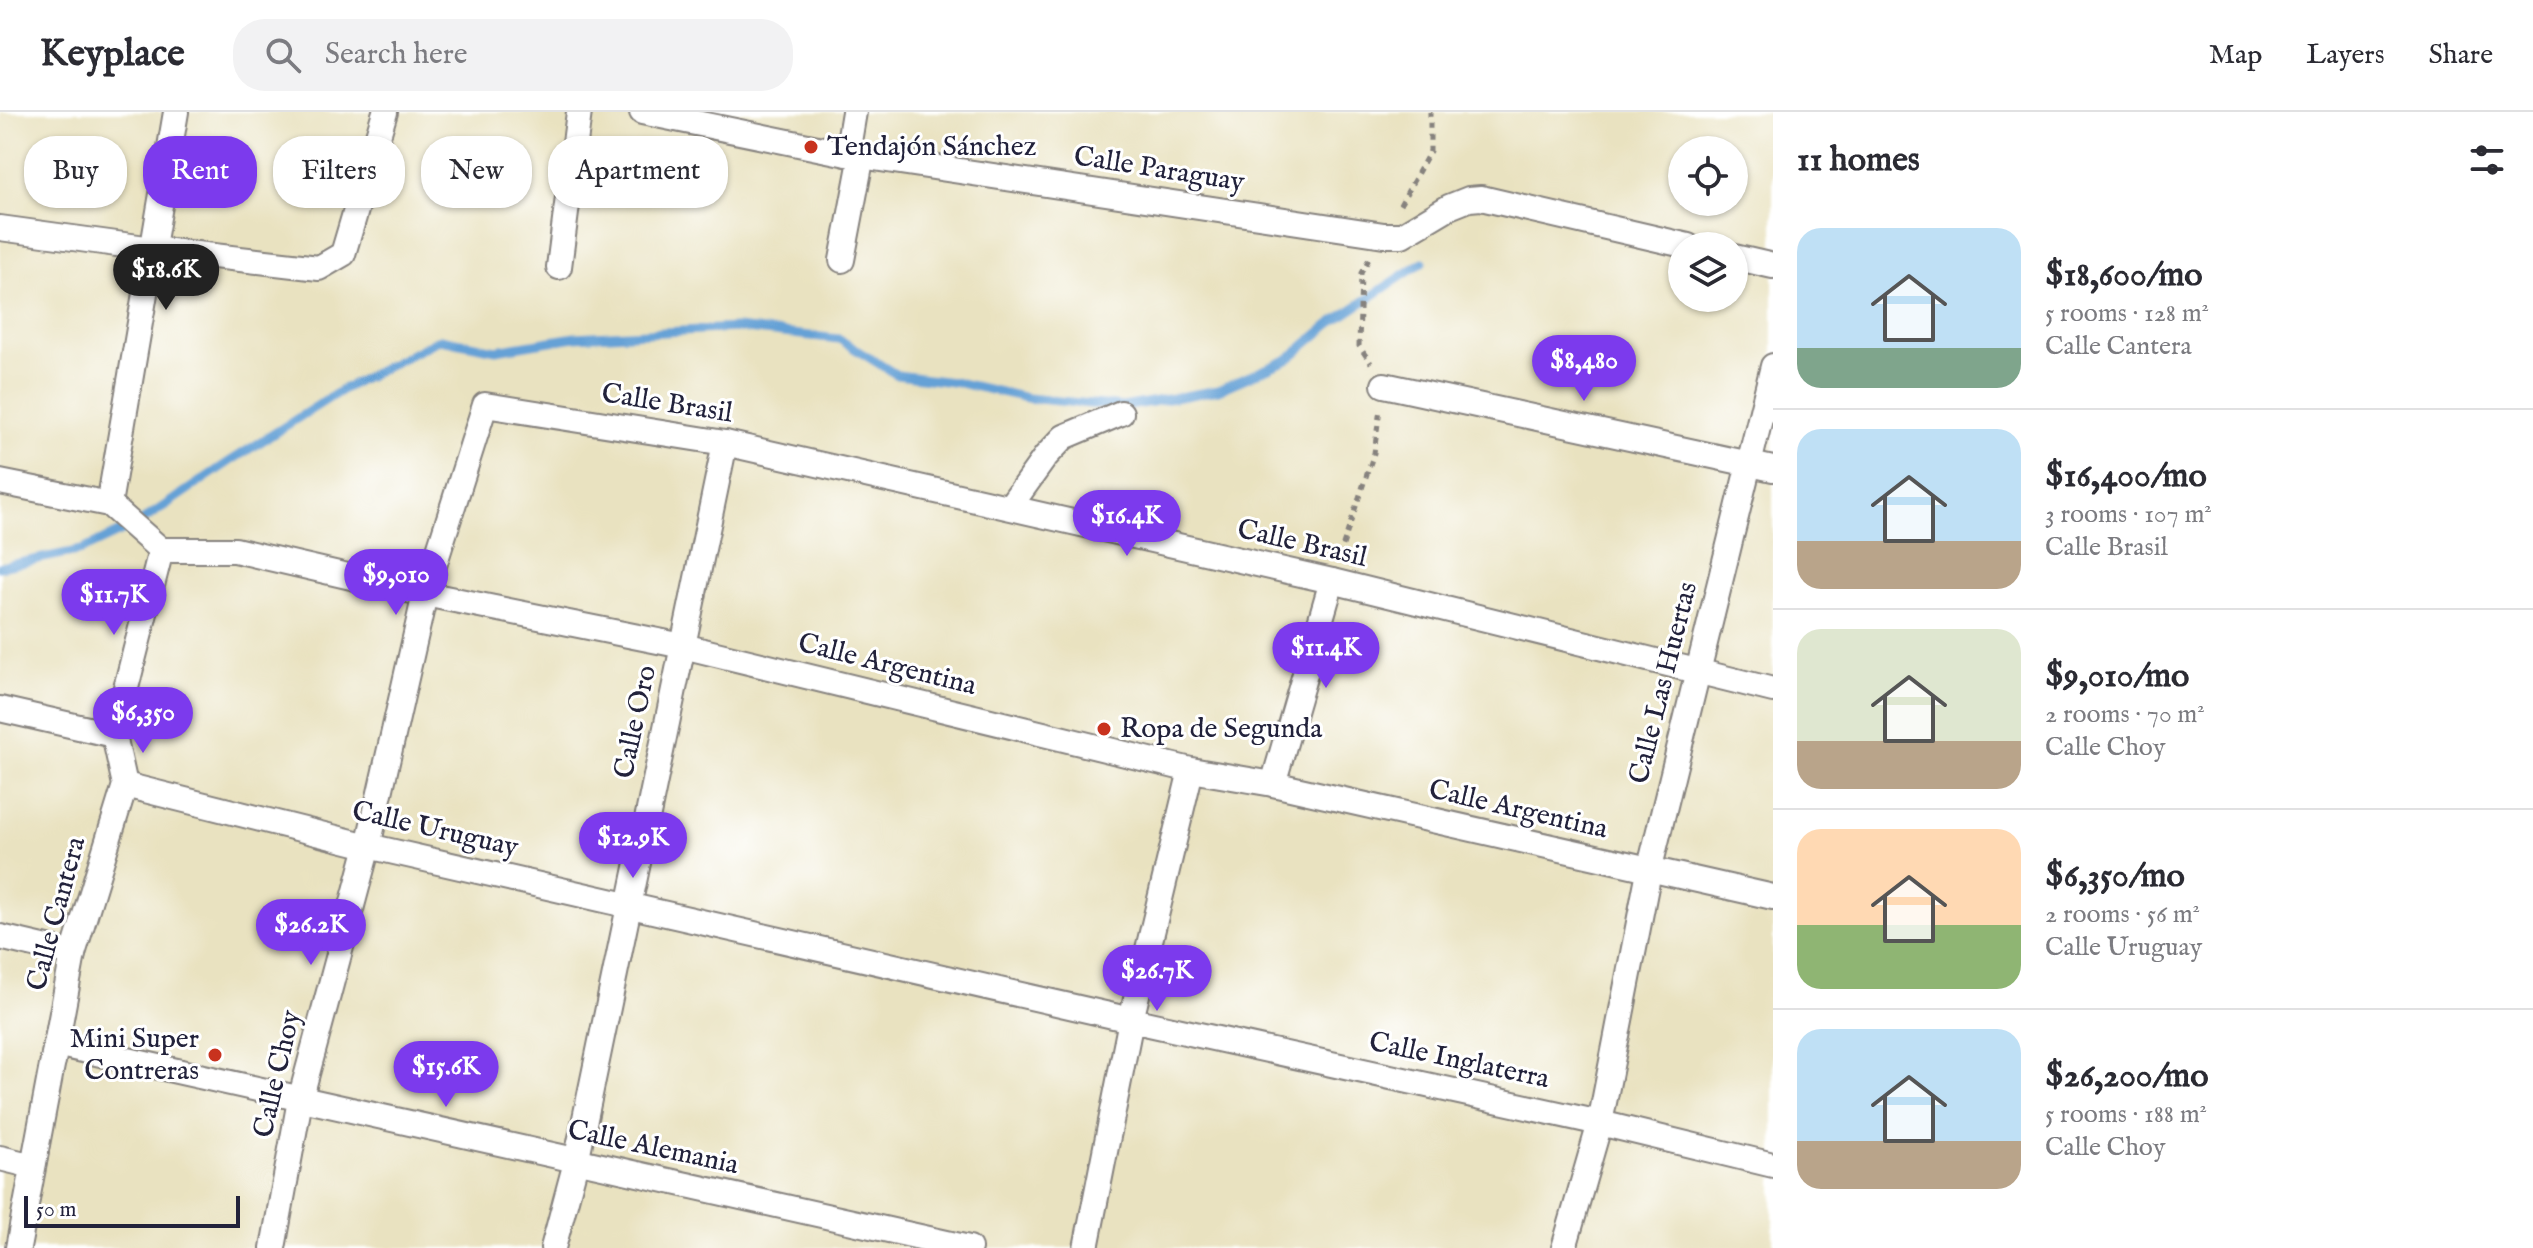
<!DOCTYPE html>
<html lang="en">
<head>
<meta charset="utf-8">
<style>
	body { margin:0; font-family:"IM FELL English",serif; background:#f2f2f3; color:#2b2b33; height:100vh; display:flex; flex-direction:column; font-size:30px; white-space:nowrap }
	* { box-sizing:border-box; margin:0 }
	p { font-size:26px; color:#7c7c81 }
	.icon { flex:none; width:44px; height:44px; fill:none; stroke:currentColor; stroke-width:2; stroke-linecap:round; stroke-linejoin:round }
	.map { position:relative; flex:1; overflow:hidden }
	.drawer { display:flex; flex-direction:column; background:#fff; width:760px }
	.drawer>* { flex:none }
	.banner { position:absolute; left:24px; top:24px; width:760px; height:72px; display:flex; gap:16px }
	.fabs { position:absolute; left:1668px; top:24px; display:grid; gap:16px }
	.fabs a { display:grid; place-items:center; width:80px; height:80px; border-radius:50%; background:#fff; box-shadow:0 2px 6px #0004; font-size:40px }
	.scale { position:absolute; left:24px; bottom:20px; width:216px; box-sizing:border-box; padding-left:8px; border:4px solid #22223b; border-top:0; font-size:22px; line-height:28px; white-space:nowrap; color:#22223b; -webkit-text-stroke:6px #fff; paint-order:stroke }
	.price { position:absolute; translate:-50% -68px; padding:0 18px; border-radius:28px; background:#7c3aed; color:#fff; font-size:26px; line-height:52px; filter:drop-shadow(0 2px 4px #0008) }
	.price::after { content:''; position:absolute; left:50%; top:48px; width:24px; height:18px; margin-left:-12px; background:inherit; clip-path:polygon(0 0,100% 0,50% 100%) }
	.price.current { background:#222; color:#fff }
	ul { padding:0; list-style:none }
	li { display:flex; align-items:center; gap:24px; height:200px; padding:0 24px }
	li+li { border-top:2px solid #e1e1e2 }
	li span { display:grid; place-items:center; flex:none; width:224px; height:160px; border-radius:24px; color:#555 }
	li>.icon { margin-inline-start:auto }
	span .icon { width:96px; height:96px; fill:#fffc; stroke-width:1 }
	li b { font-size:34px }
	h2 { display:flex; justify-content:space-between; align-items:center; height:96px; padding:0 24px; font-size:34px }
	.tag { padding:0 28px; border-radius:32px; background:#fff; box-shadow:0 2px 6px #0004; font-size:28px; line-height:72px }
	.tag.current { background:#7c3aed; color:#fff }
	header { display:flex; align-items:center; gap:48px; box-sizing:border-box; height:112px; padding:0 40px; background:#fff; border-bottom:2px solid #e1e1e2 }
	header strong { font-size:38px }
	nav { display:flex; gap:44px; margin-inline-start:auto; font-size:28px }
	.search { width:560px; height:72px; background:#f2f2f3; display:flex; align-items:center; gap:20px; box-sizing:border-box; padding:0 28px; border-radius:32px; color:#7c7c81; font-size:30px }
	main { display:flex; flex:1; min-height:0 }
	.map>svg:first-child { display:block }
	.lines { fill:none; stroke-linecap:round; stroke-linejoin:round }
	.stream { stroke:#65a1d6; stroke-width:9 }
	.street-casing { stroke:#86827e; stroke-width:28 }
	.path { stroke:#86827e; stroke-width:5; stroke-dasharray:6 6; stroke-linecap:butt }
	.street { stroke:#fff; stroke-width:24 }
	.poi-dot { fill:#c8321e; stroke:#fff; stroke-width:3 }
	.labels { text-anchor:middle; dominant-baseline:central; stroke-width:6; stroke-linejoin:round; paint-order:stroke }
	.poi-label { font-size:28px; fill:#22223b; stroke:#fff; text-anchor:start }
	.street-label { font-size:28px; fill:#22223b; stroke:#fff }
</style>
</head>
<body>
<header>
<strong>Keyplace</strong>
<div class="search"><svg class="icon" aria-label="search" viewBox="0 0 24 24"><circle cx="10" cy="10" r="6"/><path d="M15 15l6 6"/></svg>Search here</div>
<nav><a>Map</a><a>Layers</a><a>Share</a></nav>
</header>
<main>
<div class="map">
<svg width="1773" height="1136" viewBox="0 0 1773 1136">
	<rect width="100%" height="100%" fill="#fff"/>
	<filter id="ink" filterUnits="userSpaceOnUse"><feTurbulence type="fractalNoise" baseFrequency=".0125" numOctaves="2"/><feDisplacementMap in="SourceGraphic" scale="16" xChannelSelector="R" yChannelSelector="G"/><feConvolveMatrix kernelMatrix="1 2 1 2 8 2 1 2 1" color-interpolation-filters="sRGB"/></filter>
	<filter id="wash" filterUnits="userSpaceOnUse"><feTurbulence type="fractalNoise" baseFrequency=".006" numOctaves="4" result="noise"/><feDisplacementMap in="SourceGraphic" scale="32" xChannelSelector="R" yChannelSelector="G"/><feGaussianBlur stdDeviation="1.8" result="paint"/><feColorMatrix in="noise" values="0 0 0 0 0 0 0 0 0 0 0 0 0 0 0 0 0 1.4 0 .05"/><feComposite in="paint" operator="in"/></filter>
	<g filter="url(#wash)">
		<rect width="100%" height="100%" fill="#e9e2c0"/>
		<g class="lines">
			<!-- stream -->
			<path class="stream" d="M 0,455 L 82,438 L 139,411 L 229,350 L 345,276 L 440,227 L 496,238 L 575,225 L 736,216 L 839,227 L 897,263 L 960,271 L 1027,286 L 1123,295 L 1218,278 L 1287,248 L 1330,212 L 1423,150"/>
		</g>
	</g>
	<g filter="url(#ink)">
		<g class="lines">
			<defs>
				<g id="street">
					<path d="M 642,0 L 847,42 L 1384,123 L 1402,123 L 1449,95 L 1469,87 L 1481,86 L 1688,134"/>
					<path d="M 847,42 L 854,0"/>
					<path d="M 0,116 L 153,137 L 319,156 L 343,142 L 385,0"/>
					<path d="M 1734,145 L 1773,154"/>
					<path d="M 842,148 L 862,43"/>
					<path d="M 559,155 L 579,0"/>
					<path d="M 1384,273 L 1773,357"/>
					<path d="M 0,370 L 109,392 L 161,438 L 235,438 L 425,482 L 683,534 L 1191,658 L 1273,672 L 1773,785"/>
					<path d="M 109,392 L 176,0"/>
					<path d="M 1010,394 L 1046,344 L 1064,325 L 1121,301"/>
					<path d="M 0,597 L 114,623"/>
					<path d="M 1273,672 L 1332,469"/>
					<path d="M 125,673 L 368,734 L 1131,908 L 1600,1011 L 1773,1053"/>
					<path d="M 0,825 L 73,842"/>
					<path d="M 53,949 L 73,842 L 125,673 L 114,623 L 161,438"/>
					<path d="M 0,1046 L 33,1054 L 56,932 L 969,1136"/>
					<path d="M 18,1136 L 36,1040"/>
					<path d="M 273,1136 L 300,988 L 368,734 L 425,482 L 485,293 L 725,331 L 1332,469 L 1773,578"/>
					<path d="M 553,1136 L 576,1050 L 725,331"/>
					<path d="M 1086,1136 L 1131,908 L 1191,658"/>
					<path d="M 1564,1136 L 1600,1011 L 1649,759 L 1773,254"/>
				</g>
			</defs>
			<!-- street casing -->
			<use href="#street" class="street-casing"/>
			<!-- path -->
			<g class="path">
				<path d="M 1400,93 L 1430,39 L 1430,0"/>
				<path d="M 1369,147 L 1361,161 L 1359,234 L 1371,251"/>
				<path d="M 1339,445 L 1374,341 L 1380,297"/>
			</g>
			<!-- street -->
			<use href="#street" class="street"/>
		</g>
	</g>
	<!-- markers -->
	<g class="poi-dot">
		<circle cx="811" cy="35" r="8"/>
		<circle cx="1104" cy="617" r="8"/>
		<circle cx="215" cy="943" r="8"/>
	</g>
	<g class="labels">
		<!-- poi labels -->
		<g class="poi-label">
			<text x="827" y="35">Tendajón Sánchez</text>
			<text x="1120" y="617">Ropa de Segunda</text>
			<text x="199" y="927" text-anchor="end">Mini Super<tspan x="199" dy="32">Contreras</tspan></text>
		</g>
		<!-- street labels -->
		<g class="street-label">
			<text transform="translate(1159 58) rotate(9)">Calle Paraguay</text>
			<text transform="translate(667 292) rotate(9)">Calle Brasil</text>
			<text transform="translate(1302 432) rotate(13)">Calle Brasil</text>
			<text transform="translate(887 553) rotate(14)">Calle Argentina</text>
			<text transform="translate(1664 571) rotate(-76)">Calle Las Huertas</text>
			<text transform="translate(636 610) rotate(-78)">Calle Oro</text>
			<text transform="translate(1518 698) rotate(13)">Calle Argentina</text>
			<text transform="translate(435 718) rotate(13)">Calle Uruguay</text>
			<text transform="translate(57 802) rotate(-75)">Calle Cantera</text>
			<text transform="translate(1459 949) rotate(12)">Calle Inglaterra</text>
			<text transform="translate(278 962) rotate(-77)">Calle Choy</text>
			<text transform="translate(653 1036) rotate(12)">Calle Alemania</text>
		</g>
	</g>
</svg>
<div class="fabs">
<a><svg class="icon" aria-label="locate" viewBox="0 0 24 24"><circle cx="12" cy="12" r="6"/><path d="M12 2v4M12 18v4M2 12h4M18 12h4"/></svg></a>
<a><svg class="icon" aria-label="layers" viewBox="0 0 24 24"><path d="M12 4l9 5-9 5-9-5zM3 14l9 5 9-5"/></svg></a>
</div>
<div class="scale">50 m</div>
<b class="price current" style="left:166px;top:200px">$18.6K</b>
<b class="price" style="left:1584px;top:291px">$8,480</b>
<b class="price" style="left:1127px;top:446px">$16.4K</b>
<b class="price" style="left:396px;top:505px">$9,010</b>
<b class="price" style="left:114px;top:525px">$11.7K</b>
<b class="price" style="left:1326px;top:578px">$11.4K</b>
<b class="price" style="left:143px;top:643px">$6,350</b>
<b class="price" style="left:633px;top:768px">$12.9K</b>
<b class="price" style="left:311px;top:855px">$26.2K</b>
<b class="price" style="left:1157px;top:901px">$26.7K</b>
<b class="price" style="left:446px;top:997px">$15.6K</b>
<div class="banner">
<a class="tag">Buy</a>
<a class="tag current">Rent</a>
<a class="tag">Filters</a>
<a class="tag">New</a>
<a class="tag">Apartment</a>
</div>
</div>
<section class="drawer">
<h2>11 homes<svg class="icon" aria-label="filters" viewBox="0 0 24 24"><path d="M4 7h16M4 17h16"/><circle cx="9" cy="7" r="2"/><circle cx="15" cy="17" r="2"/></svg></h2>
<ul>
<li><span style="background:linear-gradient(#bfe0f5 75%,#7fa58c 0)"><svg class="icon" aria-label="home" viewBox="0 0 24 24"><path d="M3 11l9-7 9 7M6 9v11h12V9"/></svg></span><div><b>$18,600/mo</b><p>5 rooms · 128 m²</p><p>Calle Cantera</p></div></li>
<li><span style="background:linear-gradient(#bfe0f5 70%,#b9a48a 0)"><svg class="icon" aria-label="home" viewBox="0 0 24 24"><path d="M3 11l9-7 9 7M6 9v11h12V9"/></svg></span><div><b>$16,400/mo</b><p>3 rooms · 107 m²</p><p>Calle Brasil</p></div></li>
<li><span style="background:linear-gradient(#dfe7d0 70%,#b9a48a 0)"><svg class="icon" aria-label="home" viewBox="0 0 24 24"><path d="M3 11l9-7 9 7M6 9v11h12V9"/></svg></span><div><b>$9,010/mo</b><p>2 rooms · 70 m²</p><p>Calle Choy</p></div></li>
<li><span style="background:linear-gradient(#ffd9b3 60%,#8fb573 0)"><svg class="icon" aria-label="home" viewBox="0 0 24 24"><path d="M3 11l9-7 9 7M6 9v11h12V9"/></svg></span><div><b>$6,350/mo</b><p>2 rooms · 56 m²</p><p>Calle Uruguay</p></div></li>
<li><span style="background:linear-gradient(#bfe0f5 70%,#b9a48a 0)"><svg class="icon" aria-label="home" viewBox="0 0 24 24"><path d="M3 11l9-7 9 7M6 9v11h12V9"/></svg></span><div><b>$26,200/mo</b><p>5 rooms · 188 m²</p><p>Calle Choy</p></div></li>
</ul>
</section>
</main>
</body>
</html>
